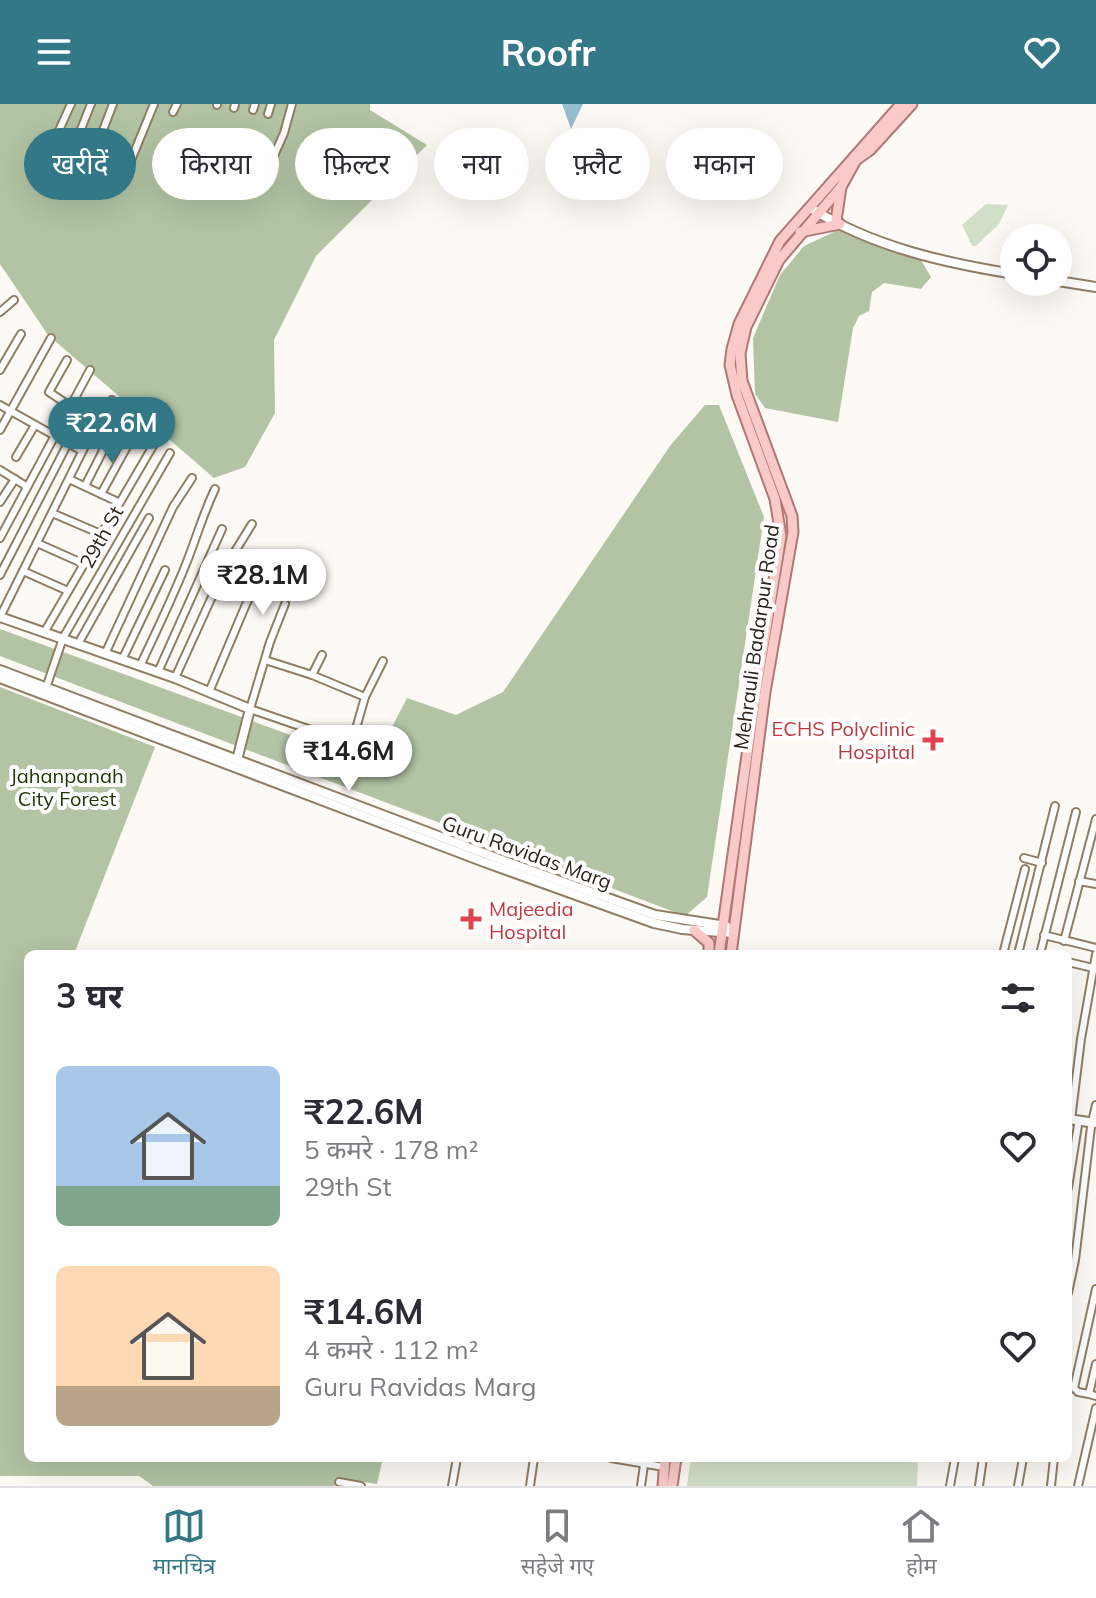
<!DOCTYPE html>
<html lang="hi">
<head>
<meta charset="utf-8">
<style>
	body { margin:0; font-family:Mulish,"Noto Sans Devanagari",sans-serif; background:#f7f7f7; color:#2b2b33; height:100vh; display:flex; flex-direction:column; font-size:30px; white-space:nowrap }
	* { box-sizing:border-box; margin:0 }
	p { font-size:26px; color:#7c7c81 }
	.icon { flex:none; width:44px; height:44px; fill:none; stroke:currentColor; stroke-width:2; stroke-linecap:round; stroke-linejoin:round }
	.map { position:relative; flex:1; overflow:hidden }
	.side { position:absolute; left:24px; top:846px; width:1048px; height:512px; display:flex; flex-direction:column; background:#fff; border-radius:12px; box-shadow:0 8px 32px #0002 }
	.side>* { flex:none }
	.banner { position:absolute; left:24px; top:24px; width:1048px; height:72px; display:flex; gap:16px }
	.fabs { position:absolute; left:1000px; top:120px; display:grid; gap:16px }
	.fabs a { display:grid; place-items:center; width:72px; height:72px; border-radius:50%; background:#fff; box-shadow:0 8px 32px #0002; font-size:40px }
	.price { position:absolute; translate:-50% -68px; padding:0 18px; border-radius:28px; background:#fff; color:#222; font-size:26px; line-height:52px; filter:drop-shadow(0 2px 4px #0008) }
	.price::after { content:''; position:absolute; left:50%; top:48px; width:24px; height:18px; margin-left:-12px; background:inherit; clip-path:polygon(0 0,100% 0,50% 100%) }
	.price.selected { background:#337886; color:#fff }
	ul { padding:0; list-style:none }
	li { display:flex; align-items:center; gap:24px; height:200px; padding:0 32px }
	li span { display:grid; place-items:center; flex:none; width:224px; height:160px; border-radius:12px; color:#555 }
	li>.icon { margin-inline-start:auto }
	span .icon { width:96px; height:96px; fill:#fffc; stroke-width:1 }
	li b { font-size:34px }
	h2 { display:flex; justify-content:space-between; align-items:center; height:96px; padding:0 32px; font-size:34px }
	.chip { padding:0 28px; border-radius:36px; background:#fff; box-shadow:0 8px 32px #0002; font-size:28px; line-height:72px }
	.chip.selected { background:#337886; color:#fff }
	header { display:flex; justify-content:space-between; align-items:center; height:104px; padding:0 32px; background:#337886; color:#fff; font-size:36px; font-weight:700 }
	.menu { display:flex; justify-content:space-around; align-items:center; height:112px; border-top:2px solid #e1e1e2; background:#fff; font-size:22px; color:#7c7c81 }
	.menu a { display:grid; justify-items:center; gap:4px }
	.menu .selected { color:#337886 }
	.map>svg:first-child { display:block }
	.green { fill:#d2dfc8 }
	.forest { fill:#b2c4a4 }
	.water { fill:#96becf }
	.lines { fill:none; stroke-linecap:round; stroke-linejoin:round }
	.street-casing { stroke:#907e64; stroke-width:10 }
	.secondary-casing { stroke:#907e64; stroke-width:12 }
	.primary-casing { stroke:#af7874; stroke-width:13 }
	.street { stroke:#fff; stroke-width:6 }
	.secondary { stroke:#fff; stroke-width:8 }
	.primary { stroke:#fac9c9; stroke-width:9 }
	.health-dot { fill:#e0444e; stroke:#fff; stroke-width:3 }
	.labels { text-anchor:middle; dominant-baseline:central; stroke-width:8; stroke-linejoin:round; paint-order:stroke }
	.street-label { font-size:20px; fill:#2c2419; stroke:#fff }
	.health-label { font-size:20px; fill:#be3a42; stroke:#fff; text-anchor:end }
	.park-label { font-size:20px; fill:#1f3604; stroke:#fff }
</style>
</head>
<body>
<header><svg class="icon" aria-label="menu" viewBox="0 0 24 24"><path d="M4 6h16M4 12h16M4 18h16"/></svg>Roofr<svg class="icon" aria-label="heart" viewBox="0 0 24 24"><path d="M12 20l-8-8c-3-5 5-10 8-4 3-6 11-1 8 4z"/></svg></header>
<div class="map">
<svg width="1096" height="1382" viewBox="0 0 1096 1382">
	<rect width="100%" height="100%" fill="#fdf9f4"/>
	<!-- green -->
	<g class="green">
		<path d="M 986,100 L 1008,101 L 999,120 L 976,142 L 972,142 L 962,121 Z"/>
		<path d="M 691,1354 L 902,1354 L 918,1359 L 917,1382 L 687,1382 Z"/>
	</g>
	<!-- forest -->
	<g class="forest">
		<path d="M 0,0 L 370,0 L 370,6 L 427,41 L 316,152 L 274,236 L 275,309 L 245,363 L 214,374 L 48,231 L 0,160 Z"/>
		<path d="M 838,126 L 921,156 L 931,173 L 921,185 L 884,179 L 872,188 L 869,207 L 859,212 L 853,224 L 838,318 L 765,304 L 755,290 L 753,234 L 780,171 L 804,142 Z"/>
		<path d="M 705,301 L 719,301 L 764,413 L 707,793 L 685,812 L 0,552 L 0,525 L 351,653 L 377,652 L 407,594 L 456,611 L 503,588 L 670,342 Z"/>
		<path d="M 0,583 L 155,643 L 74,850 L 28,850 L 28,1354 L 383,1354 L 377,1380 L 338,1374 L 334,1382 L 153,1382 L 139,1372 L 0,1372 Z"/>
	</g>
	<!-- water -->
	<path class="water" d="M 562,0 L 583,0 L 571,25 Z"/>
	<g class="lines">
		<defs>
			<g id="street">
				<path d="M 217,1 L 217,0"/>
				<path d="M 234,4 L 235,0"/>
				<path d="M 253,6 L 255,0"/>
				<path d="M 173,8 L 177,0"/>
				<path d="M 268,10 L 271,0"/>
				<path d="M 56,33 L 71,0"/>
				<path d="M 74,43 L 91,0"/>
				<path d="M 94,50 L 113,0"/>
				<path d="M 127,66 L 154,0"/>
				<path d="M 261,81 L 284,29 L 292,0"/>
				<path d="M 0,208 L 14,196"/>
				<path d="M 67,256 L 49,288 L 70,302"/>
				<path d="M 0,266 L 21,230"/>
				<path d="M 0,301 L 82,347"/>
				<path d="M 0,326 L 51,234"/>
				<path d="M 16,353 L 35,321"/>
				<path d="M 0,366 L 26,382"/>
				<path d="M 69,375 L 118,398"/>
				<path d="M 85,382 L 113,327"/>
				<path d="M 101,390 L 136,326"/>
				<path d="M 0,398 L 15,375"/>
				<path d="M 52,409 L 101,430"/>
				<path d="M 0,434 L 90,266"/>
				<path d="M 37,439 L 84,460"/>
				<path d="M 23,467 L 68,487"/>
				<path d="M 0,471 L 68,339"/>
				<path d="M 285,500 L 270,538 L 250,605 L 349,639 L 353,635 L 365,593 L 383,557"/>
				<path d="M 0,513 L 94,324 L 112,296"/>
				<path d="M 45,527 L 157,335"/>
				<path d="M 78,540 L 149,414"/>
				<path d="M 105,550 L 173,403 L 192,374"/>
				<path d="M 122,556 L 165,466"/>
				<path d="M 265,556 L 312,571 L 365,593"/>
				<path d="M 140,562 C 156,528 172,495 186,460 C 196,435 203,410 215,385"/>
				<path d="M 158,568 L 222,425"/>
				<path d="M 312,571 L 322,551"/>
				<path d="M 175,574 L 226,462 L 252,420"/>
				<path d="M 46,584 L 63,534 L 170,349"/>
				<path d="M 209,588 L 247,498 L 263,472"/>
				<path d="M 1024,754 L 1042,759"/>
				<path d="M 1079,777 L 1096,780"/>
				<path d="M 1044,831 L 1096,844"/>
				<path d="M 1064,837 L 1096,715"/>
				<path d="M 1003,850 L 1025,765"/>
				<path d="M 1018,850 L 1055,702"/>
				<path d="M 1040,850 L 1076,708"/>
				<path d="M 1068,858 L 1093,864"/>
				<path d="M 1071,1016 L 1081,935 L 1096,850"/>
				<path d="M 1092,1018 L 1096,1001"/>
				<path d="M 1068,1084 L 1078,1021"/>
				<path d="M 1068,1189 L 1075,1156 L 1091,1023"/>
				<path d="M 1096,1260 L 1089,1290 L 1096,1292"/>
				<path d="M 1089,1290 L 1078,1288 L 1074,1284 L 1096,1185"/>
				<path d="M 611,1354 L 664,1363"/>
				<path d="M 339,1378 L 361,1382"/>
				<path d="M 452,1382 L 457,1354"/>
				<path d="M 530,1382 L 534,1354"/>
				<path d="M 641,1382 L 645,1354"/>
				<path d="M 950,1382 L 955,1354"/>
				<path d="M 979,1382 L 983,1354"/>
				<path d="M 1018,1382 L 1023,1354"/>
				<path d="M 1051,1382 L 1054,1354"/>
				<path d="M 1078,1382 L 1096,1304"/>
			</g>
			<g id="secondary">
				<path d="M 814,106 C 874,143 945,159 1014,170"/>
				<path d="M 1058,177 L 1096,183"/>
				<path d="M 0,513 L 175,574 L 250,605 L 237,656"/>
				<path d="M 0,566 L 499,755 L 655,811 L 726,822"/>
				<path d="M 0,574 L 484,758 L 654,819 L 682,825 L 733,829"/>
				<path d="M 1068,1015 L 1096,1019"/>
			</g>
			<g id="primary">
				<path d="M 836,117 L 841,83"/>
				<path d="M 800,128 L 840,120"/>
				<path d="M 694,826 L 709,839 L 709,850"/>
				<path d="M 719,850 L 756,587 L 781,432 L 775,395 L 737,291 L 730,261 L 732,245 L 739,220 L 780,137 L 901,0"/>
				<path d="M 731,850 L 765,588 L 793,428 L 792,412 L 742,277 L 740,249 L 746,223 L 779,156 L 841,83 L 856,56 L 870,46 L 912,0"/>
				<path d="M 663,1382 L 665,1354"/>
				<path d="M 672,1382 L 676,1354"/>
			</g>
		</defs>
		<!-- street casing -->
		<use href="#street" class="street-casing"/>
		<!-- secondary casing -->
		<use href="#secondary" class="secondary-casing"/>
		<!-- primary casing -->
		<use href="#primary" class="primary-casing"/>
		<!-- street -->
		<use href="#street" class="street"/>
		<!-- secondary -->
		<use href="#secondary" class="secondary"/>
		<!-- primary -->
		<use href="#primary" class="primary"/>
	</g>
	<!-- markers -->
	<g class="health-dot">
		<path d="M929 624h8v8h8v8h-8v8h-8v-8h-8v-8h8z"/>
		<path d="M467 803h8v8h8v8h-8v8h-8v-8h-8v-8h8z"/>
	</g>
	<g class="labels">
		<!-- street labels -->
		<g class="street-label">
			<text transform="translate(101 433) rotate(-61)">29th St</text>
			<text transform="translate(756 533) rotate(-82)">Mehrauli Badarpur Road</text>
			<text transform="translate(527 748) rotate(20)">Guru Ravidas Marg</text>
		</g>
		<!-- health labels -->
		<g class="health-label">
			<text x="915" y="624">ECHS Polyclinic<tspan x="915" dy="23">Hospital</tspan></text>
			<text x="489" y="804" text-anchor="start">Majeedia<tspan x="489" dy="23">Hospital</tspan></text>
		</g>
		<!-- park labels -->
		<g class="park-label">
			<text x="67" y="671">Jahanpanah<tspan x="67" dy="23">City Forest</tspan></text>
		</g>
	</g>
</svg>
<div class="fabs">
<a><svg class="icon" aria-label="locate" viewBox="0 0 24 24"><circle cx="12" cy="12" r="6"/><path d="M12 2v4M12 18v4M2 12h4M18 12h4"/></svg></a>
</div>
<b class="price selected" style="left:112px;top:361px">₹22.6M</b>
<b class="price" style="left:263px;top:513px">₹28.1M</b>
<b class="price" style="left:349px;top:689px">₹14.6M</b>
<div class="banner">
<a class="chip selected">खरीदें</a>
<a class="chip">किराया</a>
<a class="chip">फ़िल्टर</a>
<a class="chip">नया</a>
<a class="chip">फ़्लैट</a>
<a class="chip">मकान</a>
</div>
<section class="side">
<h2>3 घर<svg class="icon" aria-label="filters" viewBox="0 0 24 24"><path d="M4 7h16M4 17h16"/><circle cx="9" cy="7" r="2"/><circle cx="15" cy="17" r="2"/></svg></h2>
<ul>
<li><span style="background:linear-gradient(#a9c7e8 75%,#7fa58c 0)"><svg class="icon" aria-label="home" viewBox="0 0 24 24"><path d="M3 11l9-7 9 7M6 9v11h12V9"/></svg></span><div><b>₹22.6M</b><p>5 कमरे · 178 m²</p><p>29th St</p></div><svg class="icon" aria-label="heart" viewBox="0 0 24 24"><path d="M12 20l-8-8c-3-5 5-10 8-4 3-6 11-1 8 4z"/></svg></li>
<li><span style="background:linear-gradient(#ffd9b3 75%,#b9a48a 0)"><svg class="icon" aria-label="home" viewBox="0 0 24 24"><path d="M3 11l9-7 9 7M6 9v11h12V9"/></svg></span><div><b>₹14.6M</b><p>4 कमरे · 112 m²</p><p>Guru Ravidas Marg</p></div><svg class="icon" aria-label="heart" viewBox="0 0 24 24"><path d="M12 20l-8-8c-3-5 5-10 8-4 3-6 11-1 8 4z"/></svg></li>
</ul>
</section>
</div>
<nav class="menu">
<a class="selected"><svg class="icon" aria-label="map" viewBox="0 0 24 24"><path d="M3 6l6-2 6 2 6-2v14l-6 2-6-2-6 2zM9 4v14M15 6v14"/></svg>मानचित्र</a>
<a><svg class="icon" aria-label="saved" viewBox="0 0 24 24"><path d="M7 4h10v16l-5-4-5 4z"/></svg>सहेजे गए</a>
<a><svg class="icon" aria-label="home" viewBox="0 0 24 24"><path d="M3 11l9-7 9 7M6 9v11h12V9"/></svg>होम</a>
</nav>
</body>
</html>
